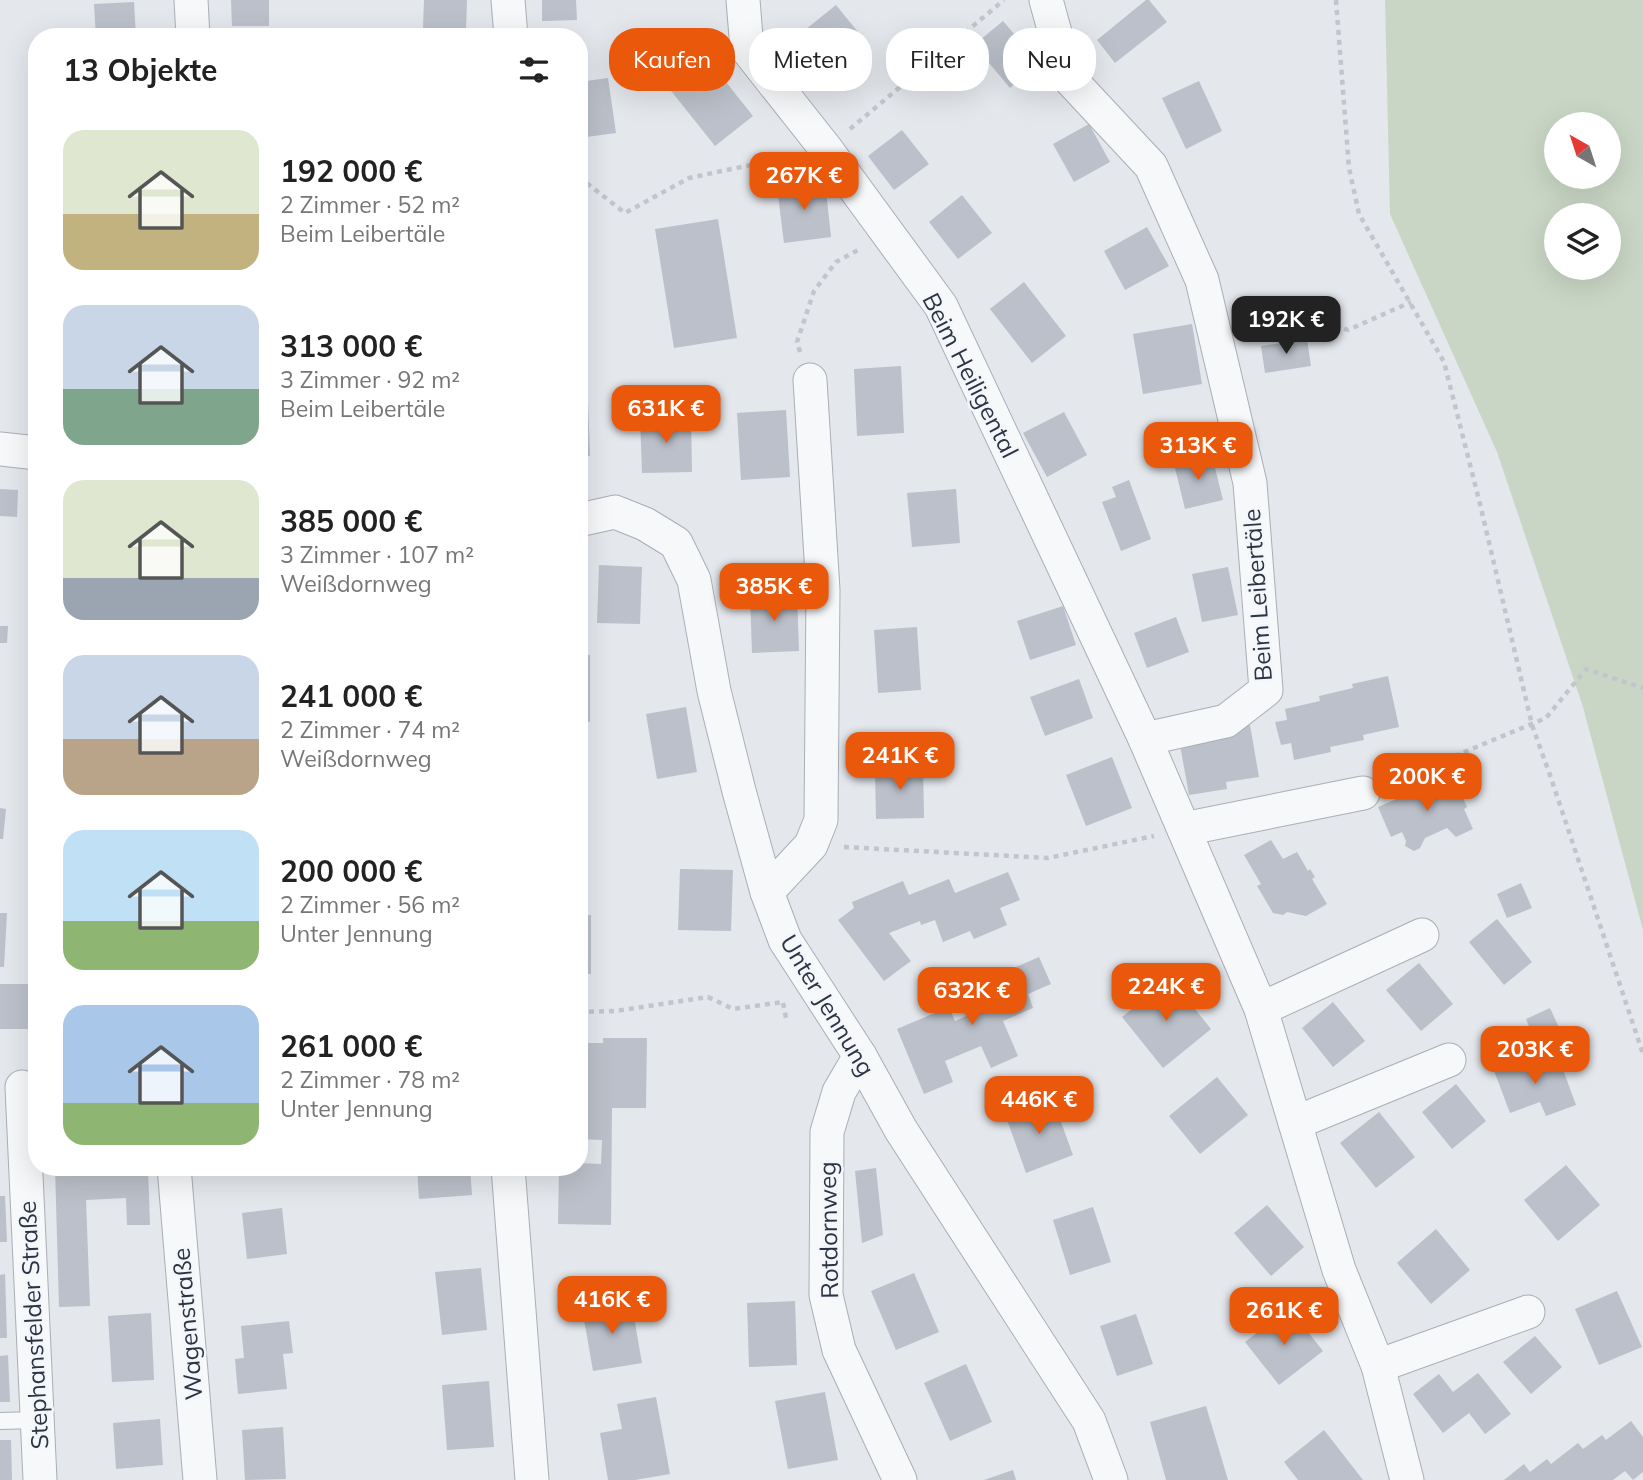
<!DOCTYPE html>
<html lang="de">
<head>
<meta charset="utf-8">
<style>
	body { margin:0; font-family:Mulish,sans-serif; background:#f2f2f2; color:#222; height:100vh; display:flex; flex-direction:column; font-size:26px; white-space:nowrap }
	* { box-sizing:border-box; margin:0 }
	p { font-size:23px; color:#767676 }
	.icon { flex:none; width:38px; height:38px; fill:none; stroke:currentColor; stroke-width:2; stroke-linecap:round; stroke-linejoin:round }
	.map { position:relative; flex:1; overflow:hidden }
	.details { position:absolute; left:28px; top:28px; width:560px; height:1148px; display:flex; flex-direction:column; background:#fff; border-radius:28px; box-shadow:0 7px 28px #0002 }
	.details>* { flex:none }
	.hud { position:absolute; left:609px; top:28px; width:665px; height:63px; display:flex; gap:14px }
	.needle { width:46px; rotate:321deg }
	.tools { position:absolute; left:1544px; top:112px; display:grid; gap:14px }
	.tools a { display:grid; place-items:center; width:77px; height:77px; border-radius:50%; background:#fff; box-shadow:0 7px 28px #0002; font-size:35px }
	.price { position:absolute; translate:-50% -60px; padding:0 16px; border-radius:14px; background:#ea580c; color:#fff; font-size:23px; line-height:46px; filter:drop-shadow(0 2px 4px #0008) }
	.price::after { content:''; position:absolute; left:50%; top:42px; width:21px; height:16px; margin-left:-10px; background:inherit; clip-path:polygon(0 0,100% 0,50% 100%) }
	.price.active { background:#222; color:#fff }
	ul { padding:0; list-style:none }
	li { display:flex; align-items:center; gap:21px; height:175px; padding:0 35px }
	li span { display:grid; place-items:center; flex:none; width:196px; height:140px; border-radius:21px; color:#555 }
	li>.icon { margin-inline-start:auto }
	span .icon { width:84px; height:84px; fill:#fffc; stroke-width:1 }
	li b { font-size:30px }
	h2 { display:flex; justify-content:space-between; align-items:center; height:84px; padding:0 35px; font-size:30px }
	.pill { padding:0 24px; border-radius:28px; background:#fff; box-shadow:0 7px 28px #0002; font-size:24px; line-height:63px }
	.pill.active { background:#ea580c; color:#fff }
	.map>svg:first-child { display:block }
	.green { fill:#c9d6c5; fill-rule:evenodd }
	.building { fill:#bbc0ca }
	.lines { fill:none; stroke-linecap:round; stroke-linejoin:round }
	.service-casing { stroke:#a9aeb7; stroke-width:18 }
	.minor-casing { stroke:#a9aeb7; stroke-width:35 }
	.path { stroke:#c2c5cb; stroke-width:4.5; stroke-dasharray:5 5; stroke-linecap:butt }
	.service { stroke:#f7f8fa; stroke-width:16 }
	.minor { stroke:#f7f8fa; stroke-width:33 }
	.labels { text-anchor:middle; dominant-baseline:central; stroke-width:5; stroke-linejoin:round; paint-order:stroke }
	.street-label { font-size:24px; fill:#2b3445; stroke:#f4f6f9 }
</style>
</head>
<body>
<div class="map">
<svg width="1643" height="1480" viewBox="0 0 1643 1480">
	<rect width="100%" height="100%" fill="#e4e7ec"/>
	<!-- green -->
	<path class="green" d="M 1385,0 L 1643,0 L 1643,930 L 1583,707 L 1497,452 L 1390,214 ZM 1556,124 L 1608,124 L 1608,177 L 1556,177 ZM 1556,215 L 1608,215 L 1608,268 L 1556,268 Z"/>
	<!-- building -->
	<g class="building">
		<path d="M 231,0 L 269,0 L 269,26 L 232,26 Z"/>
		<path d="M 424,0 L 467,0 L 466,29 L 423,29 Z"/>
		<path d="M 542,0 L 576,0 L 577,20 L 542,21 Z"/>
		<path d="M 1146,0 L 1149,0 L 1167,22 L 1115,63 L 1097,40 Z"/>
		<path d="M 134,2 L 136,37 L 96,37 L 94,4 Z"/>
		<path d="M 836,5 L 862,37 L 821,70 L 795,38 Z"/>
		<path d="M 1003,21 L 1039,63 L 1010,88 L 974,45 Z"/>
		<path d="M 706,57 L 753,116 L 715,146 L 668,87 Z"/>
		<path d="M 608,78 L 616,133 L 579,138 L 579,82 Z"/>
		<path d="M 1199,81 L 1222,131 L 1186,149 L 1162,98 Z"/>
		<path d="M 1089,124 L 1110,162 L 1074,182 L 1053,144 Z"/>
		<path d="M 902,130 L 929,164 L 894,190 L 868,156 Z"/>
		<path d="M 825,181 L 831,237 L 784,243 L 777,187 Z"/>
		<path d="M 962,195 L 992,233 L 958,259 L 929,222 Z"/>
		<path d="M 718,219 L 737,338 L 674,348 L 655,229 Z"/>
		<path d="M 1147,227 L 1169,266 L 1125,290 L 1104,251 Z"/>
		<path d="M 1024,282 L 1066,336 L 1032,363 L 990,309 Z"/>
		<path d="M 1192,324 L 1202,384 L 1143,394 L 1133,334 Z"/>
		<path d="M 1307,339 L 1311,366 L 1265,373 L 1261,346 Z"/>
		<path d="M 901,366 L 904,433 L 857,436 L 854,369 Z"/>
		<path d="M 579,401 L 588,401 L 590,456 L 579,456 Z"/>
		<path d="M 786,410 L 790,477 L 741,480 L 737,413 Z"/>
		<path d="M 1064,412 L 1087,455 L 1047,477 L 1023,433 Z"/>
		<path d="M 691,417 L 692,472 L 642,473 L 640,418 Z"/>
		<path d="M 1212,456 L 1223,500 L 1185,509 L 1174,464 Z"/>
		<path d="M 1129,480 L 1151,539 L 1121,551 L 1102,502 L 1116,497 L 1112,487 Z"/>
		<path d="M 0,489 L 18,490 L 17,517 L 0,516 Z"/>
		<path d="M 956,489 L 960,543 L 912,547 L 907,493 Z"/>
		<path d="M 599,565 L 642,567 L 640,624 L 597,623 Z"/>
		<path d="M 1228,567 L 1238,615 L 1202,622 L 1192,574 Z"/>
		<path d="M 797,593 L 799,651 L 752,653 L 750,595 Z"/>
		<path d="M 1063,606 L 1076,645 L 1030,660 L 1017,621 Z"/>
		<path d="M 1176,617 L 1189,652 L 1147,668 L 1134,633 Z"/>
		<path d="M 0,626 L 8,626 L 7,643 L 0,643 Z"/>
		<path d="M 917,627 L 921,690 L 878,693 L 874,630 Z"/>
		<path d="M 579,654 L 590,655 L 590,722 L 579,721 Z"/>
		<path d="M 1388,676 L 1399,727 L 1363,735 L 1364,740 L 1330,747 L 1331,752 L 1294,760 L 1291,743 L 1281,745 L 1275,722 L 1287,720 L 1285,709 L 1320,701 L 1319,696 L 1353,688 L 1352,684 Z"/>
		<path d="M 1079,679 L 1093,718 L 1045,736 L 1030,697 Z"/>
		<path d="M 686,707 L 697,772 L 657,779 L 646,714 Z"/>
		<path d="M 1250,725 L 1259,777 L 1226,782 L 1227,789 L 1189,795 L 1180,745 L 1213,732 Z"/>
		<path d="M 1112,757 L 1132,808 L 1086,826 L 1066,775 Z"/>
		<path d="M 923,766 L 924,818 L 876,819 L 875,767 Z"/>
		<path d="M 1449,776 L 1456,792 L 1460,791 L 1467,807 L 1464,809 L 1473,829 L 1456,837 L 1447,828 L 1425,838 L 1420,848 L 1414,851 L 1405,846 L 1406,841 L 1402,832 L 1391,837 L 1378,807 Z"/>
		<path d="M 586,778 L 587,847 L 579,847 L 579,779 Z"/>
		<path d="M 0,808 L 6,809 L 3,839 L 0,839 Z"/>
		<path d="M 1271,840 L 1283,859 L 1297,852 L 1308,871 L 1310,869 L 1315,877 L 1312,879 L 1327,904 L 1306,916 L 1287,912 L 1283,915 L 1273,913 L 1257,886 L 1261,884 L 1244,855 Z"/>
		<path d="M 680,869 L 733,870 L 731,931 L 678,930 Z"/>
		<path d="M 1008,872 L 1020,900 L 1000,908 L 1007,925 L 974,939 L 970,931 L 943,942 L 935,920 L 921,925 L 920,921 L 889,933 L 911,961 L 884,981 L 838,920 L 854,908 L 852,902 L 903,881 L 909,895 L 949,879 L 955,893 Z"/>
		<path d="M 1521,883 L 1532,908 L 1507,918 L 1497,894 Z"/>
		<path d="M 0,913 L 7,913 L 4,967 L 0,967 Z"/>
		<rect x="579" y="915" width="12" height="59"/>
		<path d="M 1497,919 L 1532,962 L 1504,985 L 1469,942 Z"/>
		<path d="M 1039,957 L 1051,984 L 1028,994 L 1033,1008 L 1003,1021 L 1018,1056 L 991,1068 L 981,1046 L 945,1061 L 953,1082 L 924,1094 L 897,1029 L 949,1007 L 955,1021 L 996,1003 L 986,980 Z"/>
		<path d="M 1419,963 L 1453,1004 L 1421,1031 L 1386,990 Z"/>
		<path d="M 1170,978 L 1211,1029 L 1163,1068 L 1122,1017 Z"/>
		<rect x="0" y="984" width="37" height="45"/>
		<path d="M 1333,1002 L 1365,1041 L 1333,1067 L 1302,1028 Z"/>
		<path d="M 1550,1008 L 1561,1032 L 1536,1043 L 1526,1019 Z"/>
		<path d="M 603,1038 L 647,1038 L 646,1108 L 612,1108 L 611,1225 L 558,1224 L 559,1167 L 579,1167 L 579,1163 L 601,1164 L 602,1140 L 579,1139 L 579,1043 L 603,1043 Z"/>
		<path d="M 1558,1056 L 1576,1105 L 1546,1116 L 1540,1102 L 1510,1113 L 1493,1068 L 1523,1057 L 1527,1068 Z"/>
		<path d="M 1217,1077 L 1248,1115 L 1200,1154 L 1169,1116 Z"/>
		<path d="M 1456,1084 L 1486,1121 L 1452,1149 L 1422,1112 Z"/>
		<path d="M 1053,1100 L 1073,1155 L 1026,1173 L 1006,1117 Z"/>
		<path d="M 1379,1112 L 1415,1157 L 1376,1188 L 1340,1143 Z"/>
		<path d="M 1566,1165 L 1600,1205 L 1558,1241 L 1524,1200 Z"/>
		<path d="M 55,1167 L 148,1167 L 150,1225 L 127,1225 L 126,1198 L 86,1200 L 90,1306 L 59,1307 Z"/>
		<path d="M 417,1167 L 470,1167 L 472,1195 L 419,1199 Z"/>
		<path d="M 876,1168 L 883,1235 L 862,1243 L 855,1171 Z"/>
		<path d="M 0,1196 L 5,1196 L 7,1242 L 0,1242 Z"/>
		<path d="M 1267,1205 L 1304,1247 L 1271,1276 L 1234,1233 Z"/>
		<path d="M 1093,1207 L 1111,1262 L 1070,1275 L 1053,1220 Z"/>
		<path d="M 282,1208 L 287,1254 L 247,1259 L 242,1213 Z"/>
		<path d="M 1436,1229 L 1470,1270 L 1431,1304 L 1397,1263 Z"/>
		<path d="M 481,1268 L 487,1330 L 442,1335 L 435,1272 Z"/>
		<path d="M 914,1273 L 939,1332 L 896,1350 L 871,1291 Z"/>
		<path d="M 5,1274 L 7,1338 L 0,1338 L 0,1275 Z"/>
		<path d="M 1617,1291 L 1642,1347 L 1599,1365 L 1575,1309 Z"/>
		<path d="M 631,1300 L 642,1363 L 593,1371 L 582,1308 Z"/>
		<path d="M 795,1301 L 797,1365 L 749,1367 L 747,1303 Z"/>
		<path d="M 1289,1308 L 1323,1351 L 1279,1385 L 1245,1342 Z"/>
		<path d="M 151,1313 L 154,1380 L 112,1382 L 108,1316 Z"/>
		<path d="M 1136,1314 L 1153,1364 L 1117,1376 L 1100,1326 Z"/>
		<path d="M 289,1321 L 293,1353 L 283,1354 L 287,1389 L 238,1394 L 235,1359 L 244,1358 L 241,1326 Z"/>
		<path d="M 1535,1336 L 1562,1367 L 1531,1394 L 1503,1362 Z"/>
		<path d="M 8,1355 L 10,1402 L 0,1402 L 0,1356 Z"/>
		<path d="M 966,1364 L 992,1422 L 950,1441 L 924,1383 Z"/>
		<path d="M 1478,1373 L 1511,1414 L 1485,1434 L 1469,1413 L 1443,1433 L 1413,1394 L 1439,1374 L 1453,1392 Z"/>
		<path d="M 489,1381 L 494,1447 L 447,1450 L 442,1385 Z"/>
		<path d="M 825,1392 L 838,1460 L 788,1469 L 775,1401 Z"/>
		<path d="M 656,1397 L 670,1474 L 635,1480 L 608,1480 L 600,1433 L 622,1429 L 617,1404 Z"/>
		<path d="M 1206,1406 L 1228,1480 L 1166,1480 L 1150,1422 Z"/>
		<path d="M 160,1419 L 163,1465 L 116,1469 L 113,1423 Z"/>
		<path d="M 1631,1421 L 1643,1437 L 1643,1472 L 1633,1480 L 1625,1471 L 1613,1480 L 1504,1480 L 1524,1464 L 1530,1472 L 1547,1459 L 1551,1464 L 1578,1443 L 1583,1449 L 1602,1435 L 1606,1440 Z"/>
		<path d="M 283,1427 L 286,1479 L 245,1480 L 242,1430 Z"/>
		<path d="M 1324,1430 L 1363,1480 L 1298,1480 L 1284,1462 Z"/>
		<path d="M 0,1440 L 11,1440 L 12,1480 L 0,1480 Z"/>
		<path d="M 1013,1470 L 1016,1480 L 984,1480 Z"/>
	</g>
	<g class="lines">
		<defs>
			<path id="service" d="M 0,1421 L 37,1420"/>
			<g id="minor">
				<path d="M 191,0 L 193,37"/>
				<path d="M 508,0 L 511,37"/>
				<path d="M 743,0 L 747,49 L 826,149 L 941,306 L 1145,739 L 1261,1009 L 1339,1270 L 1378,1366 L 1407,1480"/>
				<path d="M 1046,0 L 1067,76 L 1151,166 L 1202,280 L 1250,483 L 1266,690 L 1226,721 L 1145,739"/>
				<path d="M 0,449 L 37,453"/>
				<path d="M 579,520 L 615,512 L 645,524 L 676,543 L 694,580 L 714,691 L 739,791 L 767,892 L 785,940 L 860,1056 L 901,1130 L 1089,1421 L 1111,1480"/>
				<path d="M 1184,829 L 1363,793"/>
				<path d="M 767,892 L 811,845 L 821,820 L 823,590 L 810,380"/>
				<path d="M 1261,1009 L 1422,935"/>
				<path d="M 860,1056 L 839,1092 L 827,1132 L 826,1295 L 839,1350 L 900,1480"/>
				<path d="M 22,1087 L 40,1480"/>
				<path d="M 1295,1123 L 1449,1060"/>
				<path d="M 174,1167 L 200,1480"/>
				<path d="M 508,1167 L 532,1480"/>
				<path d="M 1378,1366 L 1528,1312"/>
			</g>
		</defs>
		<!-- service casing -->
		<use href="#service" class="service-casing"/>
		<!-- minor casing -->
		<use href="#minor" class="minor-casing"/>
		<!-- path -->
		<g class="path">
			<path d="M 1336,0 L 1349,168 L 1359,214 L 1444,362 L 1480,504 L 1532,725 L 1551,778 L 1643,1054"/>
			<path d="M 850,129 L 1004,0"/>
			<path d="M 579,177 L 625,213 L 689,178 L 793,156"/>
			<path d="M 1239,313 L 1286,306 L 1348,330 L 1411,302"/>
			<path d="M 800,352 L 797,342 L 814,291 L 836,262 L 860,249"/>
			<path d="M 1390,783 L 1546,718 L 1586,669 L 1643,688"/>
			<path d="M 844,847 L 1048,858 L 1154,836"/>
			<path d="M 783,1003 L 786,1018"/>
			<path d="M 579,1012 L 616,1011 L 708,997 L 733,1009 L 783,1002"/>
		</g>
		<!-- service -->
		<use href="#service" class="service"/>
		<!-- minor -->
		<use href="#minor" class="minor"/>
	</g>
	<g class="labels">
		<!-- street labels -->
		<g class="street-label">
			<text transform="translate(971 375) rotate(63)">Beim Heiligental</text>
			<text transform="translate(1257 595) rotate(-94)">Beim Leibertäle</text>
			<text transform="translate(828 1005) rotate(59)">Unter Jennung</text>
			<text transform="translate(828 1230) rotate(-91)">Rotdornweg</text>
			<text transform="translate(187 1324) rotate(-95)">Wagenstraße</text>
			<text transform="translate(33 1325) rotate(-93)">Stephansfelder Straße</text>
		</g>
	</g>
</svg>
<div class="tools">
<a><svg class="needle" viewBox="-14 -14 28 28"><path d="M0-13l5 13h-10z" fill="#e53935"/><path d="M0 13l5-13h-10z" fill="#767676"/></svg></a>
<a><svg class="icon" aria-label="layers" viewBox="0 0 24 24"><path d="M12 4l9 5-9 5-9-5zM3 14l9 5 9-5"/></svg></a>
</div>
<b class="price" style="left:804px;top:212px">267K €</b>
<b class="price active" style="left:1286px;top:356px">192K €</b>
<b class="price" style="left:666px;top:445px">631K €</b>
<b class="price" style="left:1198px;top:482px">313K €</b>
<b class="price" style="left:774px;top:623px">385K €</b>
<b class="price" style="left:900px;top:792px">241K €</b>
<b class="price" style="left:1427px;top:813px">200K €</b>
<b class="price" style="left:1166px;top:1023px">224K €</b>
<b class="price" style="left:972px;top:1027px">632K €</b>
<b class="price" style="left:1535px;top:1086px">203K €</b>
<b class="price" style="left:1039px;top:1136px">446K €</b>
<b class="price" style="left:612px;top:1336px">416K €</b>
<b class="price" style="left:1284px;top:1347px">261K €</b>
<div class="hud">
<a class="pill active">Kaufen</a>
<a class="pill">Mieten</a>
<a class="pill">Filter</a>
<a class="pill">Neu</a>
</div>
<section class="details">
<h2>13 Objekte<svg class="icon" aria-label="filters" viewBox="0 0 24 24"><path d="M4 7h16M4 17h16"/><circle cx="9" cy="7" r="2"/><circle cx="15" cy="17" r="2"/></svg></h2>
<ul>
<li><span style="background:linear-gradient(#dfe7d0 60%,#c2b280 0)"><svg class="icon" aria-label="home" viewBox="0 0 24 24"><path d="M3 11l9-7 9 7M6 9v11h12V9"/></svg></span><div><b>192 000 €</b><p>2 Zimmer · 52 m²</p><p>Beim Leibertäle</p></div></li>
<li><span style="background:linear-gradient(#c9d6e8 60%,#7fa58c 0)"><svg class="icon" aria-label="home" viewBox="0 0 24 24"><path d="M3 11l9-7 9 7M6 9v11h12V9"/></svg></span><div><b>313 000 €</b><p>3 Zimmer · 92 m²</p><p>Beim Leibertäle</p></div></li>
<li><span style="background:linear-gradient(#dfe7d0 70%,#9aa5b1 0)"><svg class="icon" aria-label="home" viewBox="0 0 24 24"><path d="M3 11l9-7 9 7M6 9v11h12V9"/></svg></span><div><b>385 000 €</b><p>3 Zimmer · 107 m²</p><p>Weißdornweg</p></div></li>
<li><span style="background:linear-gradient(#c9d6e8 60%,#b9a48a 0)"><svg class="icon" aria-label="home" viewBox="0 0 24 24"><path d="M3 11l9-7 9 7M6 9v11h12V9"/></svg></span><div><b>241 000 €</b><p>2 Zimmer · 74 m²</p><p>Weißdornweg</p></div></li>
<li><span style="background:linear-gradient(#bfe0f5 65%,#8fb573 0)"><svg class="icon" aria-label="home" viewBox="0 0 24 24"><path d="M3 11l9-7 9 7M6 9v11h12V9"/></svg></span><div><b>200 000 €</b><p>2 Zimmer · 56 m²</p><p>Unter Jennung</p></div></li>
<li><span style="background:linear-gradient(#a9c7e8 70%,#8fb573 0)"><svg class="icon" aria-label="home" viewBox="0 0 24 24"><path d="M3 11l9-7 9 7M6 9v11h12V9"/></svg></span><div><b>261 000 €</b><p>2 Zimmer · 78 m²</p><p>Unter Jennung</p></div></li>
</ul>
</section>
</div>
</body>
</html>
